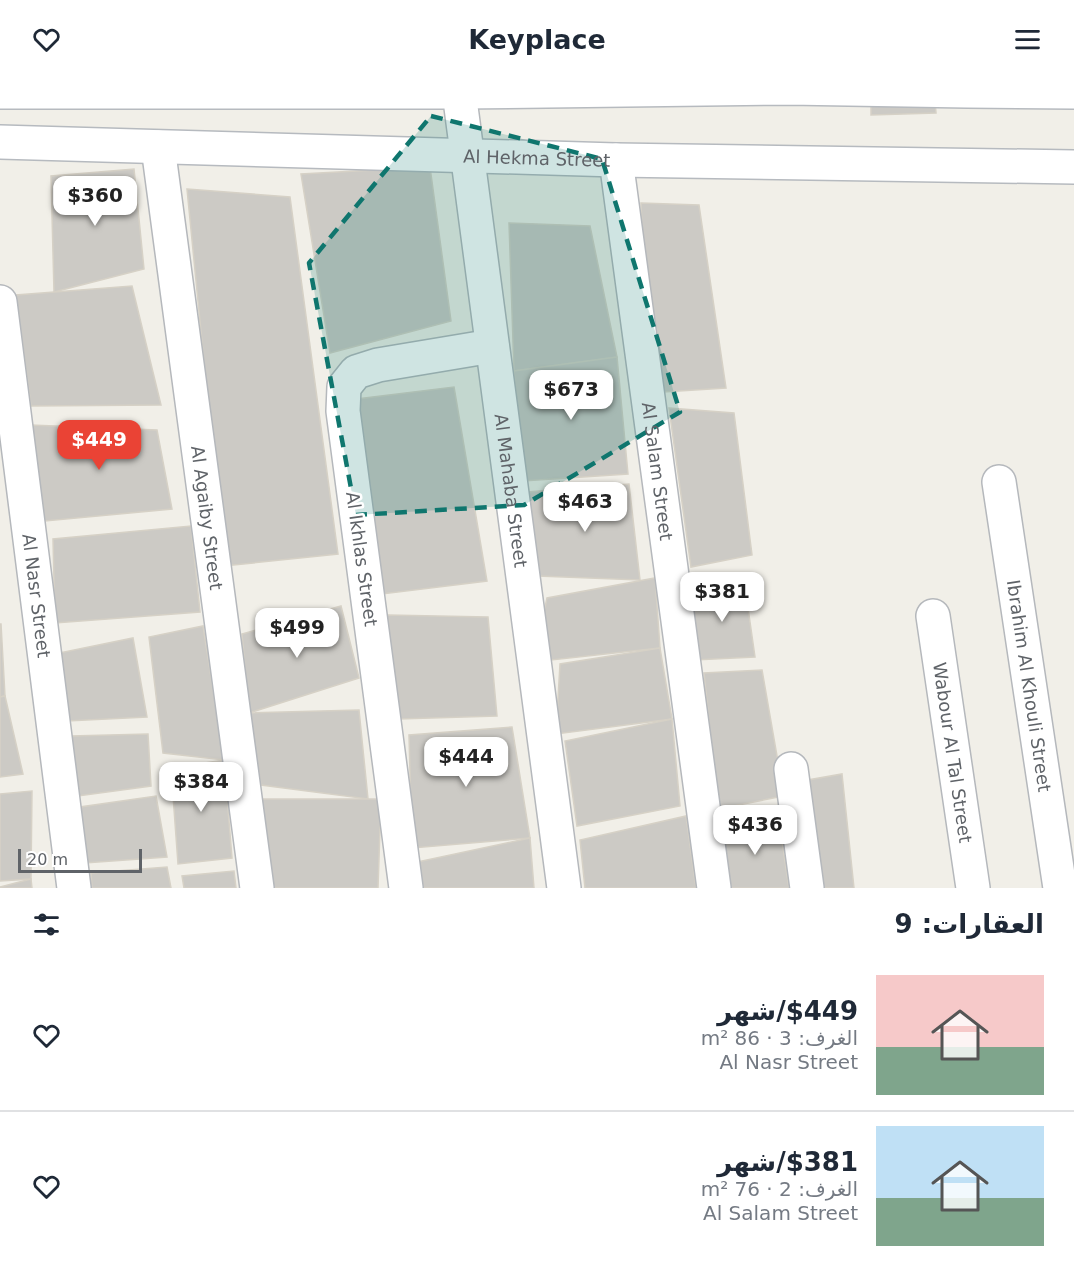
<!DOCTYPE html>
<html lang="ar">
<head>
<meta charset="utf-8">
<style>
	body { margin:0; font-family:"DejaVu Sans",Cairo,sans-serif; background:#f2f2f3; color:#1f2937; direction:rtl; height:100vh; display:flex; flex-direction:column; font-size:22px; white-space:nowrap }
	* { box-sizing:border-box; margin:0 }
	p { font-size:20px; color:#747a83 }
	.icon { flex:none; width:33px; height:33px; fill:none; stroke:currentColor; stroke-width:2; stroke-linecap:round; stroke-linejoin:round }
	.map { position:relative; height:810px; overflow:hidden; direction:ltr }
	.details { display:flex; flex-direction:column; background:#fff; flex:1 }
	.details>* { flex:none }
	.scale { position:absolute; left:18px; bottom:15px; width:124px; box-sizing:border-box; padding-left:6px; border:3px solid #5f6368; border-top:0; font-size:16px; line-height:21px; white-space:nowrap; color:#5f6368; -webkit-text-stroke:4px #fff; paint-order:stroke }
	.price { position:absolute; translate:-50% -51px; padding:0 14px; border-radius:12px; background:#fff; color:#222; font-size:20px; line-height:39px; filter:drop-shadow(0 2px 3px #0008) }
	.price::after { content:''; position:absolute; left:50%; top:36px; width:18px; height:14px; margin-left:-9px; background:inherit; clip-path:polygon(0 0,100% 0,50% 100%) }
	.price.current { background:#ea4335; color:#fff }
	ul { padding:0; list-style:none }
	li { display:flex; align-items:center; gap:18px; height:150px; padding:0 30px }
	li+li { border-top:2px solid #e0e1e3 }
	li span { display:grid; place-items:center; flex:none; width:168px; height:120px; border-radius:0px; color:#555 }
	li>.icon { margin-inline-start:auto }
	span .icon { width:72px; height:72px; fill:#fffc; stroke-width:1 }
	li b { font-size:26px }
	h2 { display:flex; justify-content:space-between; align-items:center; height:72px; padding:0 30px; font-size:26px }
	header { display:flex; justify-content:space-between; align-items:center; height:78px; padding:0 30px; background:#fff; font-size:27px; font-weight:800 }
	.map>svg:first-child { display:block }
	.building { fill:#cccac5; stroke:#d6d1c6; stroke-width:1.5 }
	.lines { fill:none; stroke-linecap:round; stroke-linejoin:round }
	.street-casing { stroke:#b5b8bc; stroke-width:36 }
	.secondary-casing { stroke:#b6babf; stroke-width:36 }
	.street { stroke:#fff; stroke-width:33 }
	.secondary { stroke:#fff; stroke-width:33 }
	.marked { fill:#0f766e; fill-opacity:0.2; stroke:#0f766e; stroke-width:4.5; stroke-dasharray:12 8; stroke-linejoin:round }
	.labels { text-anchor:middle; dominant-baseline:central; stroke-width:5; stroke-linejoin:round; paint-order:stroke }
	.street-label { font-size:18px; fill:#5f6368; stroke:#fff }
</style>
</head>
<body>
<header><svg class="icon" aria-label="menu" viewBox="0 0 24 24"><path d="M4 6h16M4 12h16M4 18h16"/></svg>Keyplace<svg class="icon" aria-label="heart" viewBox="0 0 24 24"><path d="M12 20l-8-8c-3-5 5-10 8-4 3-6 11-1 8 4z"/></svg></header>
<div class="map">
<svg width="1074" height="810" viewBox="0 0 1074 810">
	<rect width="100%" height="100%" fill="#f1efe8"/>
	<!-- building -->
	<g class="building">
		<path d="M 933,0 L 936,35 L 871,37 L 871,24 Z"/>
		<path d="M 430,89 L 451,243 L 330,275 L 301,96 Z"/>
		<path d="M 134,91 L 144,191 L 54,214 L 51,98 Z"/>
		<path d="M 187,111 L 290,119 L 338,476 L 224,488 Z"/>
		<path d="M 641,125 L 699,127 L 726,310 L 648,315 Z"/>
		<path d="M 509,145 L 590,148 L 617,279 L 514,293 Z"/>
		<path d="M 132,208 L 161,327 L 31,328 L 16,217 Z"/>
		<path d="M 617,279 L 628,396 L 523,403 L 514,293 Z"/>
		<path d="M 454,309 L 487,503 L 382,516 L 357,321 Z"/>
		<path d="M 669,330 L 734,335 L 752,477 L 691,489 Z"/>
		<path d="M 30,347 L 157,352 L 172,431 L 45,443 Z"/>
		<path d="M 629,406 L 640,502 L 538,498 L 527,414 Z"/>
		<path d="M 191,448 L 200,534 L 55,545 L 53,461 Z"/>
		<path d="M 655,500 L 660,570 L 533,584 L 547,520 Z"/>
		<path d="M 744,502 L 755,579 L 694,582 L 692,513 Z"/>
		<path d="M 341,528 L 359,600 L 249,635 L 242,556 Z"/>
		<path d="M 387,537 L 488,539 L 497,638 L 399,641 Z"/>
		<path d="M 0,546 L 1,546 L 5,618 L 0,619 Z"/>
		<path d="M 203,548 L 224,682 L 163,675 L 149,559 Z"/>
		<path d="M 133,560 L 147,639 L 67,643 L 59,575 Z"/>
		<path d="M 660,570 L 672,641 L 556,656 L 560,586 Z"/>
		<path d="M 762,592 L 784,718 L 718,731 L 704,595 Z"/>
		<path d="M 5,618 L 23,696 L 0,699 L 0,619 Z"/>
		<path d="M 359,632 L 368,721 L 261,707 L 249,635 Z"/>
		<path d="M 672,641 L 680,728 L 577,748 L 565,663 Z"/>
		<path d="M 512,649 L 530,760 L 412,770 L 409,657 Z"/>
		<path d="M 148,656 L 151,708 L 78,718 L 71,658 Z"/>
		<path d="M 224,682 L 232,780 L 178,786 L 171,690 Z"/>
		<path d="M 842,696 L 854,810 L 812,810 L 808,702 Z"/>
		<path d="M 32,713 L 31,801 L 0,803 L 0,716 Z"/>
		<path d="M 156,718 L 167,779 L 85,785 L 80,729 Z"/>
		<path d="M 261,721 L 381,721 L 378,810 L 270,810 Z"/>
		<path d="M 686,738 L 696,810 L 585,810 L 580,762 Z"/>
		<path d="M 779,743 L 789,810 L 728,810 L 721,748 Z"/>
		<path d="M 530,760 L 534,810 L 422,810 L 417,784 Z"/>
		<path d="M 167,789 L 171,810 L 92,810 L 91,795 Z"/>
		<path d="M 234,793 L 236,810 L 184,810 L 182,798 Z"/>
		<path d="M 31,801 L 32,810 L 0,810 L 0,809 Z"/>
	</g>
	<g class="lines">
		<defs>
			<g id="street">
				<path id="s1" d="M 459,14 L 564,810"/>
				<path id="s2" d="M 158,69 L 257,810"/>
				<path id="s3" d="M 616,82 L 714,810"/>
				<path id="s4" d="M 0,224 L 74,810"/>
				<path id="s5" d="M 999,404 L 1060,810"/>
				<path id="s6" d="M 933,538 L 973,810"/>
				<path d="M 791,691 L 807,810"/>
				<path d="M 406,810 L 343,333 L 344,309 L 356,294 L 378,287 L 492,268"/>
			</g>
			<g id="secondary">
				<path d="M 0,14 L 459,14 L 789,10 L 967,13 L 1074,14"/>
				<path id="s7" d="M 0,64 L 616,82 L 1074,89"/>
			</g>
		</defs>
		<!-- street casing -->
		<use href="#street" class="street-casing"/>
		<!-- secondary casing -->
		<use href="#secondary" class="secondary-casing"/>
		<!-- street -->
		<use href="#street" class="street"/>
		<!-- secondary -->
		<use href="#secondary" class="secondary"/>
	</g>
	<!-- marked area -->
	<path class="marked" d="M 431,38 L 602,81 L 680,334 L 524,427 L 356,437 L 309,185 Z"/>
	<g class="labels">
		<!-- street labels -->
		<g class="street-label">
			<text stroke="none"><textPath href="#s7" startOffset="537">Al Hekma Street</textPath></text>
			<text stroke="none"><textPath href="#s3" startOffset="314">Al Salam Street</textPath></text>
			<text stroke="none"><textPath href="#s1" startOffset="402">Al Mahaba Street</textPath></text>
			<text stroke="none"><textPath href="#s2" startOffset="374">Al Agaiby Street</textPath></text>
			<text transform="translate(362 481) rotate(82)">Al Ikhlas Street</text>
			<text stroke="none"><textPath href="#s4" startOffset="296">Al Nasr Street</textPath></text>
			<text stroke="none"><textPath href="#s5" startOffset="206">Ibrahim Al Khouli Street</textPath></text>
			<text stroke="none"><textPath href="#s6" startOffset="138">Wabour Al Tal Street</textPath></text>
		</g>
	</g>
</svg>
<div class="scale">20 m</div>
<b class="price" style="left:95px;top:149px">$360</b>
<b class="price" style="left:571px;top:343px">$673</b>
<b class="price current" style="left:99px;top:393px">$449</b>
<b class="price" style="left:585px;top:455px">$463</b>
<b class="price" style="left:722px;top:545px">$381</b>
<b class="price" style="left:297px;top:581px">$499</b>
<b class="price" style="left:466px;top:710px">$444</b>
<b class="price" style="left:201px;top:735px">$384</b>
<b class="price" style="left:755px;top:778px">$436</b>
</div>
<section class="details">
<h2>العقارات: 9<svg class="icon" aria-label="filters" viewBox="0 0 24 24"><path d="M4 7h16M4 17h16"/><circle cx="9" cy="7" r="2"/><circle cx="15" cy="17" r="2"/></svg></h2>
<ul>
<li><span style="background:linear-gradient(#f6c9c9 60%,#7fa58c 0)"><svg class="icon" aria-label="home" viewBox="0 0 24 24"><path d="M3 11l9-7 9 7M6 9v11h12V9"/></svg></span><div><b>$449/شهر</b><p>الغرف: 3 · 86 m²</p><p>Al Nasr Street</p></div><svg class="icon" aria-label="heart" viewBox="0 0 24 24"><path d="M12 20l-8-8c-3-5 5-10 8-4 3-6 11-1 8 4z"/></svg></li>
<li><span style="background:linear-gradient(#bfe0f5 60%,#7fa58c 0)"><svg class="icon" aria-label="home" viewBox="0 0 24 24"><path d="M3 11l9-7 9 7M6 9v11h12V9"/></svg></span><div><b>$381/شهر</b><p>الغرف: 2 · 76 m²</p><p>Al Salam Street</p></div><svg class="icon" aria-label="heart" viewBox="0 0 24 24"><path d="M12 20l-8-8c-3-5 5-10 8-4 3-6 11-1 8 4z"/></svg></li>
</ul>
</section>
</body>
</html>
